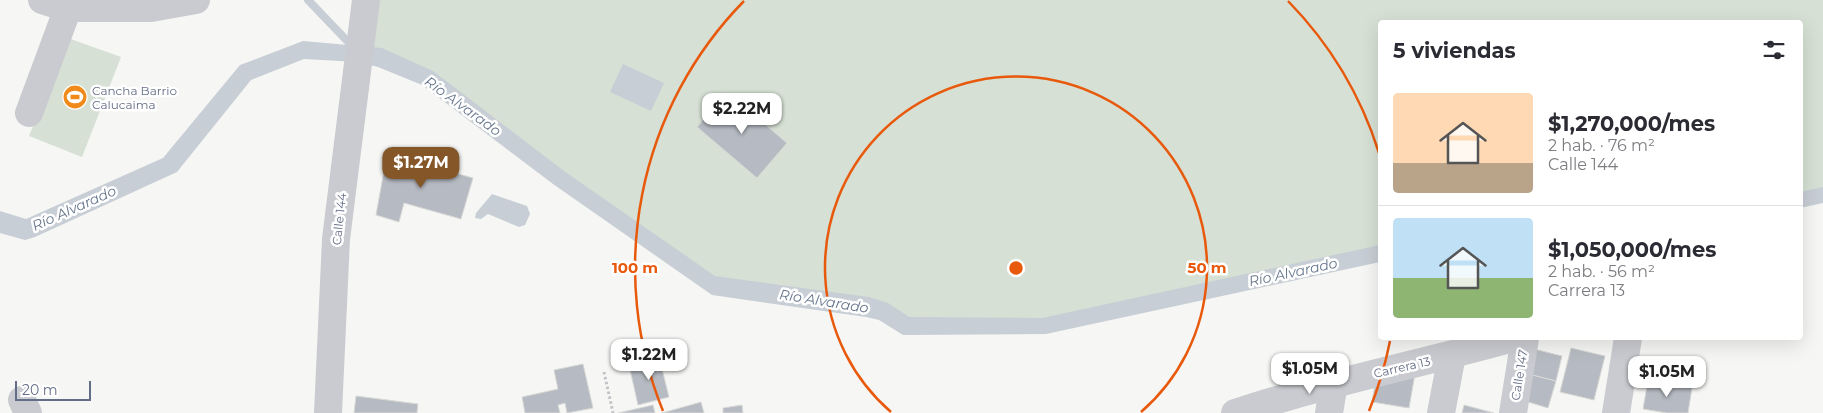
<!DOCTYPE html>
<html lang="es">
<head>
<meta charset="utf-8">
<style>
	body { margin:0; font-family:Montserrat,sans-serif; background:#f7f7f7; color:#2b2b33; height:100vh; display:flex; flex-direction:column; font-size:19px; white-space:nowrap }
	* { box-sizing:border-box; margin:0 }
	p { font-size:16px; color:#7c7c81 }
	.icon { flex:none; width:28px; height:28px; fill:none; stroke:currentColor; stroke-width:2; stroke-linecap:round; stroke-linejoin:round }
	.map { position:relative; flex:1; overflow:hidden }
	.side { position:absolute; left:1378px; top:20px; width:425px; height:320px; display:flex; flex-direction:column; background:#fff; border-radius:5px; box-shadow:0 5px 20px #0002 }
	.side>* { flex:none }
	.scale { position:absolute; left:15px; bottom:12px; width:76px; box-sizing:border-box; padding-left:5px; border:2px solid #646d87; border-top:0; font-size:14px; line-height:18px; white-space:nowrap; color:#646d87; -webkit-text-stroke:4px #fff; paint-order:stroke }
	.price { position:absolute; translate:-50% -42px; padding:0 11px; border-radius:10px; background:#fff; color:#222; font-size:16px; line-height:32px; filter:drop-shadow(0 1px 2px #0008) }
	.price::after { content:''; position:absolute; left:50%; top:30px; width:15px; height:11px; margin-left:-8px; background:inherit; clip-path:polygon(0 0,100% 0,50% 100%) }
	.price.on { background:#845628; color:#fff }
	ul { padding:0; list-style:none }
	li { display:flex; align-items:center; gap:15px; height:125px; padding:0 15px }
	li+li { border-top:1px solid #e1e1e2 }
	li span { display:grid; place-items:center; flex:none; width:140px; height:100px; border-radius:5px; color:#555 }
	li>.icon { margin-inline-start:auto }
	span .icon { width:60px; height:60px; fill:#fffc; stroke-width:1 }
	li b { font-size:21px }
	h2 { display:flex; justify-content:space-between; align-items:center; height:60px; padding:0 15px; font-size:21px }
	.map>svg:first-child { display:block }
	.green { fill:#d6e0d4 }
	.water { fill:#c8ced5 }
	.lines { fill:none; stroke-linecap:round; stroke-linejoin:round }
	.stream { stroke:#c8ced5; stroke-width:8 }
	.building { fill:#b6bac2; stroke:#d8d9d6 }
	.path { stroke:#c2c3c6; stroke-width:3; stroke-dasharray:2.5 2.5; stroke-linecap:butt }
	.minor { stroke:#cacbd0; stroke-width:28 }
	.ring { fill:none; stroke:#e8590c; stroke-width:2.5 }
	.labels { text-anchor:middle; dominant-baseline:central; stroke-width:5; stroke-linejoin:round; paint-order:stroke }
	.poi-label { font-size:12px; fill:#646d87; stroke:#fff; text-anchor:start }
	.street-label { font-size:12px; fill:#646d87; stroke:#fff }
	.water-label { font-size:14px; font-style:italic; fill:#64758b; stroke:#fff }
	.centre { fill:#e8590c; stroke:#fff; stroke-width:2.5 }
	.ring-label { font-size:15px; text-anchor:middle; font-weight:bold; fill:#e8590c; stroke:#fff; stroke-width:5; stroke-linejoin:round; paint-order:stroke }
</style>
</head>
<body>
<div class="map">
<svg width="1823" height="413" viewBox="0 0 1823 413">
	<rect width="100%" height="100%" fill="#f6f7f4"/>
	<!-- green -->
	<g class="green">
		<path d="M 367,0 L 1823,0 L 1823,194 L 1800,199 L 1800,22 L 1380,22 L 1380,253 L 1044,326 L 908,326 L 884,312 L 713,285 L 426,78 L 359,53 Z"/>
		<path d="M 68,38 L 121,57 L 82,157 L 29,136 Z"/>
	</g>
	<!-- water -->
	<g class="water">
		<path d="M 303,41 L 382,48 L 433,71 L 564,171 L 715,276 L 869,297 L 888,303 L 909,317 L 1042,318 L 1380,245 L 1380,262 L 1046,334 L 903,335 L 879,320 L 866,317 L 712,295 L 553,184 L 422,85 L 378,67 L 357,62 L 304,59 L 251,80 L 177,172 L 35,237 L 25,240 L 0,233 L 0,211 L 26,219 L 163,158 L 240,65 Z"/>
		<path d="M 623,64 L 664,83 L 651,111 L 610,92 Z"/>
		<path d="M 1823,187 L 1823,203 L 1800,208 L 1800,192 Z"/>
		<path d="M 492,194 L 527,206 L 530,214 L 525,225 L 519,227 L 488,214 L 481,219 L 475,218 L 476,213 Z"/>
	</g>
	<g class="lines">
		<!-- stream -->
		<path class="stream" d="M 308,0 L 353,47"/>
	</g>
	<!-- building -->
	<g class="building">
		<path d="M 727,92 L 787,143 L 757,178 L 697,127 Z"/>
		<path d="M 387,154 L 473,178 L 461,219 L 404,203 L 399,222 L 376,215 Z"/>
		<path d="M 1530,348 L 1562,356 L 1556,381 L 1524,373 Z"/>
		<path d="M 1571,348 L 1605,356 L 1594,400 L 1560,392 Z"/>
		<path d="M 659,357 L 669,397 L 638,405 L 629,365 Z"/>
		<path d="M 583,364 L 593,408 L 567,413 L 565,403 L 558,405 L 560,413 L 525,413 L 522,397 L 558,389 L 554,370 Z"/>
		<path d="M 1524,373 L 1556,381 L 1548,408 L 1518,399 Z"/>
		<path d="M 1415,374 L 1409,408 L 1372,402 L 1376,378 Z"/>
		<path d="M 1648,380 L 1692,388 L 1688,413 L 1667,413 L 1643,409 Z"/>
		<path d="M 356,396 L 418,404 L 417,413 L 354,413 Z"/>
		<path d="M 701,402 L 704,413 L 662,413 Z"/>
		<path d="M 653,405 L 655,413 L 618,413 Z"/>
		<path d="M 742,405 L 743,413 L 723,413 L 723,408 Z"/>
		<path d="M 1464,405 L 1494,413 L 1462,413 Z"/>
	</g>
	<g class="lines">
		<!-- path -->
		<path class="path" d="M 604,372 L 613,413"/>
		<!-- minor -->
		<g class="minor">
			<path d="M 42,0 L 68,8 L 151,8 L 196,0"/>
			<path d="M 29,113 L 68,8"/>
			<path d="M 22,400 L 28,413"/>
			<path d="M 328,413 L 336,239 L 366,0"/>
			<path d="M 1235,413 C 1326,383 1420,364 1513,338"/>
			<path d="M 1329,413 L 1334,383"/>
			<path d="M 1441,413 L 1452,355"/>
			<path d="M 1513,413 L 1525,338"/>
			<path d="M 1616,413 L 1628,338"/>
		</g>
	</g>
	<!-- distance rings -->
	<g class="ring">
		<path d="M891 412A191 191 0 1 1 1141 412"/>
		<path d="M1390 341A381 381 0 0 1 1369 411M663 411A381 381 0 0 1 744 1M1288 1A381 381 0 0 1 1379 153"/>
	</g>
	<!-- icons -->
	<defs>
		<symbol id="stadium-disc" viewBox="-11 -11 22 22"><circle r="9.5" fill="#f08a1b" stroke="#fff"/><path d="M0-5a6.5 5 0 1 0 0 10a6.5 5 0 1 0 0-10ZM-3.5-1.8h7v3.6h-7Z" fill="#fff"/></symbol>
	</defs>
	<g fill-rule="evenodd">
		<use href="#stadium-disc" x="61" y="83" width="28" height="28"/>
	</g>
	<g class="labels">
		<!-- poi labels -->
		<g class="poi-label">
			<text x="92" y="90">Cancha Barrio<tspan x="92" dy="14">Calucaima</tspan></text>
		</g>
		<!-- street labels -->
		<g class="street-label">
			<text transform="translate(339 219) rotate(-84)">Calle 144</text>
			<text transform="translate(1402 367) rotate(-13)">Carrera 13</text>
			<text transform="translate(1519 375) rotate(-81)">Calle 147</text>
		</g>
		<!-- water labels -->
		<g class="water-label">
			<text transform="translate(463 106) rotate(36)">Río Alvarado</text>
			<text transform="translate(74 208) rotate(-24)">Río Alvarado</text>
			<text transform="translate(1293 272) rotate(-12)">Río Alvarado</text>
			<text transform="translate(824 301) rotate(9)">Río Alvarado</text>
		</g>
	</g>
	<circle cx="1016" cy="268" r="8" class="centre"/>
	<g class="ring-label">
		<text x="1207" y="273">50 m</text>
		<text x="635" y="273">100 m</text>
	</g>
</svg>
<div class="scale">20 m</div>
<b class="price" style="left:742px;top:135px">$2.22M</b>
<b class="price on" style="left:421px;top:189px">$1.27M</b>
<b class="price" style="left:649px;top:381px">$1.22M</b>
<b class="price" style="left:1310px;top:395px">$1.05M</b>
<b class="price" style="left:1667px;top:398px">$1.05M</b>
<section class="side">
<h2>5 viviendas<svg class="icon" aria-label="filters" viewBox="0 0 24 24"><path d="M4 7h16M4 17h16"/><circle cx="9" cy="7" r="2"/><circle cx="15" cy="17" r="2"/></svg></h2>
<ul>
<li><span style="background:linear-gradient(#ffd9b3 70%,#b9a48a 0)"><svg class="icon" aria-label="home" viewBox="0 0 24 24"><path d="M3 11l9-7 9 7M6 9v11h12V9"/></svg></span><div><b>$1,270,000/mes</b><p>2 hab. · 76 m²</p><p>Calle 144</p></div></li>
<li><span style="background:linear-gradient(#bfe0f5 60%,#8fb573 0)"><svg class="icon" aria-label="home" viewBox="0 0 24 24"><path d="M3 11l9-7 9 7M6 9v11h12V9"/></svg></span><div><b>$1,050,000/mes</b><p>2 hab. · 56 m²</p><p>Carrera 13</p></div></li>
</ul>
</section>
</div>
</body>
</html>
